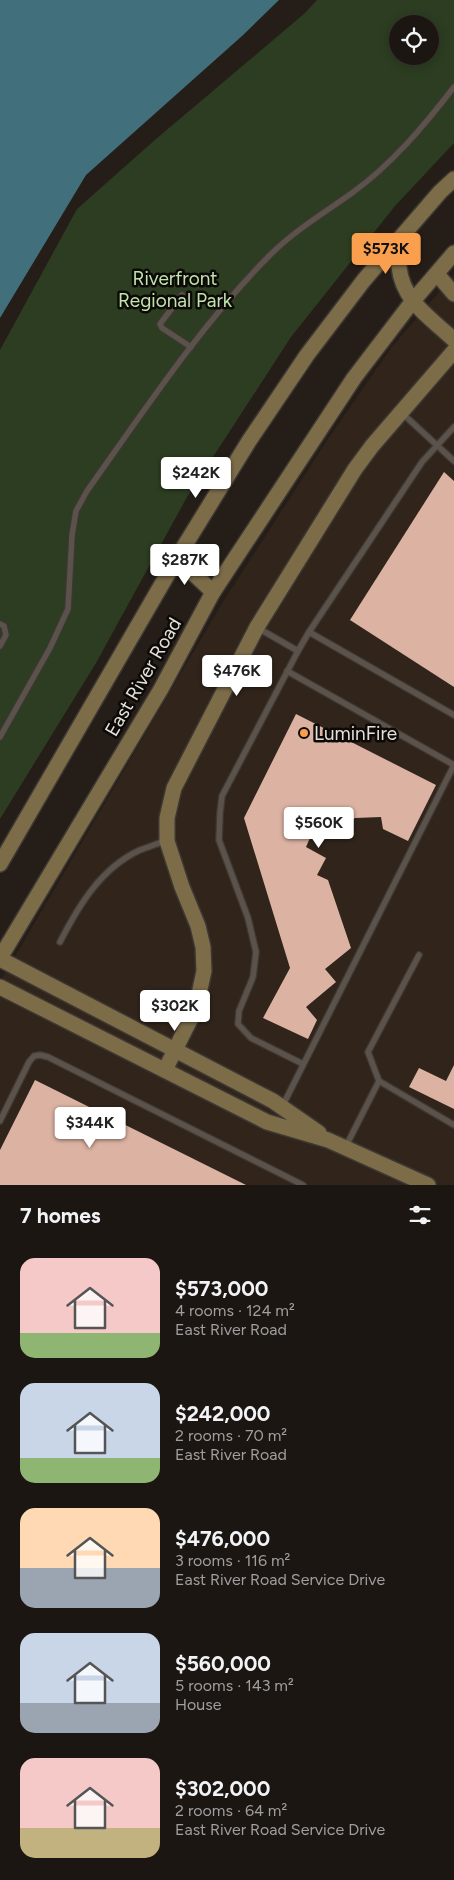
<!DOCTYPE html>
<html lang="en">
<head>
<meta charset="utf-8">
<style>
	body { margin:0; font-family:Figtree,sans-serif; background:#292320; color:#f1f3f6; height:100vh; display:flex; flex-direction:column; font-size:19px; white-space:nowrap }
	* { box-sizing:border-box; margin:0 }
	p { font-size:16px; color:#a09f9f }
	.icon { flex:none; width:28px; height:28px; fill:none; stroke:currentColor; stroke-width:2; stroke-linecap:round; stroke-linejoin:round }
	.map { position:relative; height:1185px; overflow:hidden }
	.details { display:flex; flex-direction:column; background:#1c1612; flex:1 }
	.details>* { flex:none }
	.tools { position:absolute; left:389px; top:15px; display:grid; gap:10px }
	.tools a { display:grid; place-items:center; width:50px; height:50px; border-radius:50%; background:#1c1612; box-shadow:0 2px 12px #0003,0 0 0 1px #3a3532; font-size:25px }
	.price { position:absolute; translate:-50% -42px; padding:0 11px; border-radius:5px; background:#fff; color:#222; font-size:16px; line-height:32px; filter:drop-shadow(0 1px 2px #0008) }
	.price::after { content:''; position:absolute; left:50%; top:30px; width:15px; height:11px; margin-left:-8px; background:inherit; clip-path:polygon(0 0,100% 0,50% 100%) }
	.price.current { background:#fa9f4e; color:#111 }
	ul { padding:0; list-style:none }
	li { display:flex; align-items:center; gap:15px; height:125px; padding:0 20px }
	li span { display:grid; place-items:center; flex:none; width:140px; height:100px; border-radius:15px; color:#555 }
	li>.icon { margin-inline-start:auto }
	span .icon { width:60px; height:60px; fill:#fffc; stroke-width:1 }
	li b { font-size:21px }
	h2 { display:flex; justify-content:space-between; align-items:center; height:60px; padding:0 20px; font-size:21px }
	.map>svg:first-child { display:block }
	.built { fill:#31251b }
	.green { fill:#2c3d21; fill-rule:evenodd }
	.water { fill:#416f7b }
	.building { fill:#dcb3a3 }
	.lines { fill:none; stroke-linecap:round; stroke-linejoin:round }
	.lane-casing { stroke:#3d3833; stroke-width:8 }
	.secondary-casing { stroke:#3d3833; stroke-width:18 }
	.lane { stroke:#5a524b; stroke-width:5.5 }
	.secondary { stroke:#7d6c48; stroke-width:15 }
	.poi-dot { fill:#fa9f4e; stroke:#0c0907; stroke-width:2 }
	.labels { text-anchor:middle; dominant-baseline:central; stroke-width:5; stroke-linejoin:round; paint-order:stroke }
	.park-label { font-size:19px; fill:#c1e4ad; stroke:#0c0907 }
	.street-label { font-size:19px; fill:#e4e0db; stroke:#0c0907 }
	.poi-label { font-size:19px; fill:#e4e0db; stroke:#0c0907; text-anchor:start }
</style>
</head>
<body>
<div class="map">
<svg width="454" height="1185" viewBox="0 0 454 1185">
	<rect width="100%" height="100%" fill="#251e18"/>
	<!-- built -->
	<path class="built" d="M 454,275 L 454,1185 L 0,1185 L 0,982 L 221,605 L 328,439 L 391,348 Z"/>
	<!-- green -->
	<path class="green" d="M 317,0 L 454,0 L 454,143 L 395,206 L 291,337 L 187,497 L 96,663 L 0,819 L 0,350 L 77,209 L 156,139 L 305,13 ZM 398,24 L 430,24 L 430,56 L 398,56 Z"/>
	<!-- water -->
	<path class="water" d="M 0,0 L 279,0 L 242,36 L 86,175 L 0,318 Z"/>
	<!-- building -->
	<g class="building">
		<path d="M 444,472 L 454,481 L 454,687 L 350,620 Z"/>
		<path d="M 296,714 L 436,785 L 408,841 L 383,829 L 381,817 L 355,818 L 348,823 L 338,811 L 316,824 L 306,847 L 326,858 L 317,875 L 328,880 L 351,948 L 325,969 L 336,982 L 306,1007 L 317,1020 L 308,1039 L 263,1018 L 290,968 L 244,818 Z"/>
		<path d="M 454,1065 L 454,1109 L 409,1087 L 419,1068 L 446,1081 Z"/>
		<path d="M 35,1080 L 246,1185 L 0,1185 L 0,1150 Z"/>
	</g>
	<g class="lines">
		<defs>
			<g id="lane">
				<path d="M 182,295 L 160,324 L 162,328 L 191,347"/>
				<path d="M 403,414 L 454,461"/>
				<path d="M 0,624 L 4,626 L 6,635 L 0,646"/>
				<path d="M 258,628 L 298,651 L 309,632 L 454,715"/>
				<path d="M 309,632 L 422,462 L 454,427"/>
				<path d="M 298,651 L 222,796 L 220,813 L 219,840 L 248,918 L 256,952 L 253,977 L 239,1011 L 238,1024 L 251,1038 L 303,1064"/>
				<path d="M 0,737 L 50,648 L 68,609 L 72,535 L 76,511 L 87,491 C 143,412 202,323 270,255 C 295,230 324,213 352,193 C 392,164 424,126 454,87"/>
				<path d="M 60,942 C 79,905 101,868 140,850 C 148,847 157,844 165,841"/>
				<path d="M 379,1081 L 368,1052 L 419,955"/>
				<path d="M 282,1107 L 454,765 L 287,671"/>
				<path d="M 0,1121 L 29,1062 L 34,1056 L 40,1055 L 48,1057 L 303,1185"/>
				<path d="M 346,1146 L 379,1081 L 454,1125"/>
			</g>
			<g id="secondary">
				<path d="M 400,239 C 400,248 398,258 399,267 C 403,302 430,317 454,340"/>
				<path d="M 437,274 L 454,294"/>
				<path d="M 177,558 L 213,592"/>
				<path d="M 0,864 L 177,558 L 249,441 L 307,355 L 364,280 L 440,192 L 454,179"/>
				<path d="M 0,958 L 161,689 L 213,592 L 354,378 L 412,302 L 454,253"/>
				<path d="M 0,959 L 273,1101 L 319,1133"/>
				<path d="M 0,987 L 267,1122 L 328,1140 L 428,1185"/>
				<path d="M 165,1070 L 196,1008 L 204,971 L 203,947 L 198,926 L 182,887 L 167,841 L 167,818 L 174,788 L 257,627 L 355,469 L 372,446 L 454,351"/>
			</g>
		</defs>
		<!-- lane casing -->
		<use href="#lane" class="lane-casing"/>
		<!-- secondary casing -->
		<use href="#secondary" class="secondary-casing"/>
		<!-- lane -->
		<use href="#lane" class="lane"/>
		<!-- secondary -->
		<use href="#secondary" class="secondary"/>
	</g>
	<!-- markers -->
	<circle class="poi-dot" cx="304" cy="733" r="5"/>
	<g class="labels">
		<!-- park labels -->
		<g class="park-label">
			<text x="175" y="278">Riverfront<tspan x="175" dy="22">Regional Park</tspan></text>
		</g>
		<!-- street labels -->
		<g class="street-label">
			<text transform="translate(143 677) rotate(-60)">East River Road</text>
		</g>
		<!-- poi labels -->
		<g class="poi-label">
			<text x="314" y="733">LuminFire</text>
		</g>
	</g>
</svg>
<div class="tools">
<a><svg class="icon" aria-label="locate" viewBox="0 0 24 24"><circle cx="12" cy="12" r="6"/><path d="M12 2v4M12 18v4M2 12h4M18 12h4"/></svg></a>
</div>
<b class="price current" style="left:386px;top:275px">$573K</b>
<b class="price" style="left:196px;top:499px">$242K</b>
<b class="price" style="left:185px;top:586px">$287K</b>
<b class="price" style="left:237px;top:697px">$476K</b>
<b class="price" style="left:319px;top:849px">$560K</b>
<b class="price" style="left:175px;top:1032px">$302K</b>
<b class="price" style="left:90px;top:1149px">$344K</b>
</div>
<section class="details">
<h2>7 homes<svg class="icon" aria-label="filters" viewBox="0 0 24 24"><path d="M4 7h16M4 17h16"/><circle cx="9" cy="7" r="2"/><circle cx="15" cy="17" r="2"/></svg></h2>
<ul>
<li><span style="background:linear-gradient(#f6c9c9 75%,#8fb573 0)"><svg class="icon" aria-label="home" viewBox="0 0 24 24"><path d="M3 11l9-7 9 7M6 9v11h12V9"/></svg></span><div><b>$573,000</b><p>4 rooms · 124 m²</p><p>East River Road</p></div></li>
<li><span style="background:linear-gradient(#c9d6e8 75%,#8fb573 0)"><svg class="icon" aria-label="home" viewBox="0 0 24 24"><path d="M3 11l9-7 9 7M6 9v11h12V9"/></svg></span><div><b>$242,000</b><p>2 rooms · 70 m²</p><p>East River Road</p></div></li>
<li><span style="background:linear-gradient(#ffd9b3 60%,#9aa5b1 0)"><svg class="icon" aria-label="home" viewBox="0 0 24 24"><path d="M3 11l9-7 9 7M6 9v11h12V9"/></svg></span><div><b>$476,000</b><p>3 rooms · 116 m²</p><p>East River Road Service Drive</p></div></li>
<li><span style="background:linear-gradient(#c9d6e8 70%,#9aa5b1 0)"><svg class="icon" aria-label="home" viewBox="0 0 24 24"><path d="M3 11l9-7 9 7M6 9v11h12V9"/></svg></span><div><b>$560,000</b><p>5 rooms · 143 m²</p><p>House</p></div></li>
<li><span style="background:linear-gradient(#f6c9c9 70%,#c2b280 0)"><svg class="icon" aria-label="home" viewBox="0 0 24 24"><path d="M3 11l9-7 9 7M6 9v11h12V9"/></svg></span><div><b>$302,000</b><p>2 rooms · 64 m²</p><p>East River Road Service Drive</p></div></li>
</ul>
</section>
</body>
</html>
